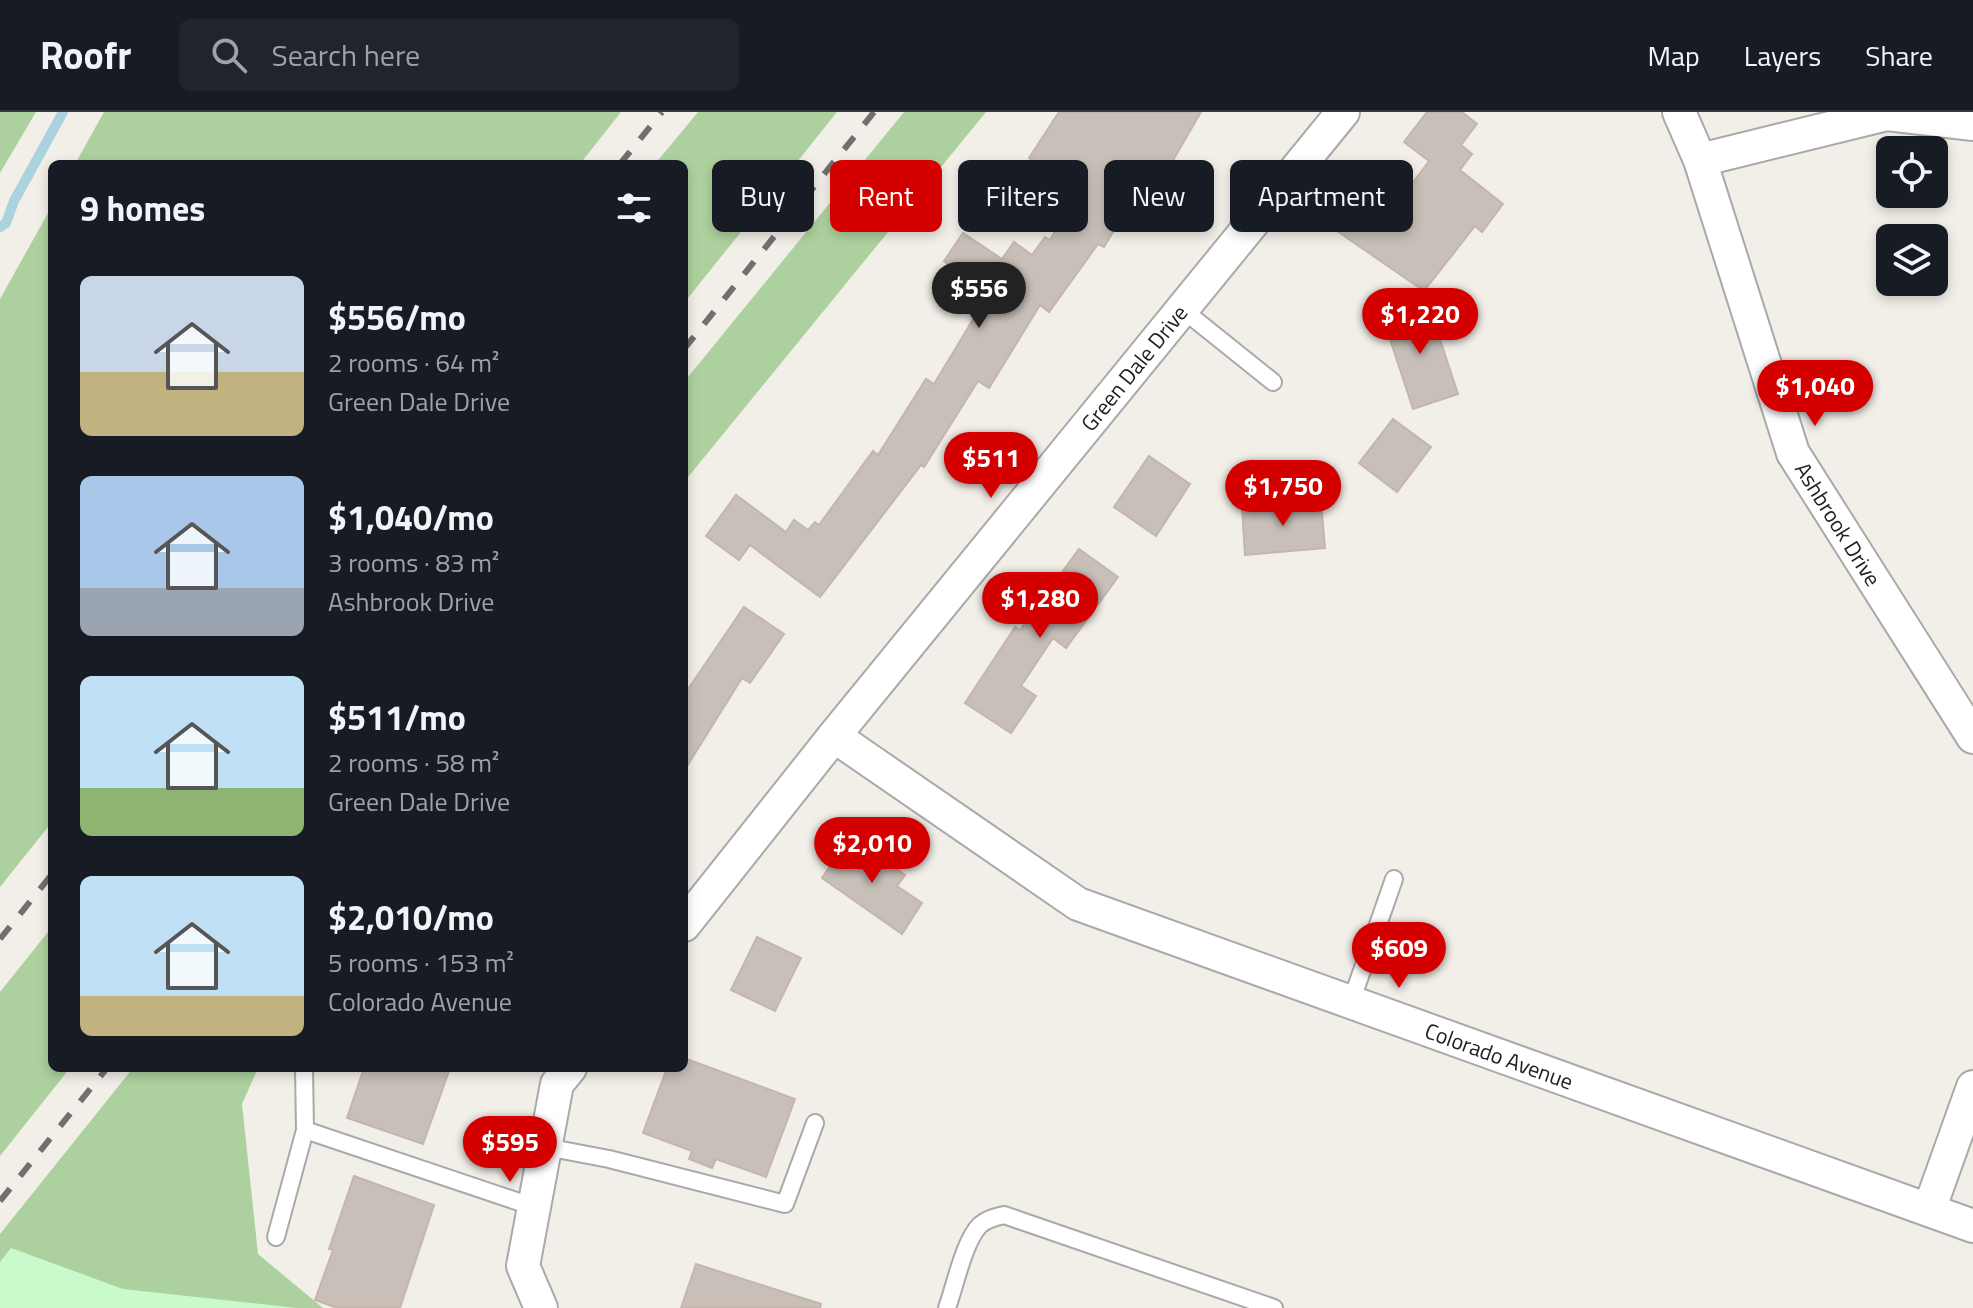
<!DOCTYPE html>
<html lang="en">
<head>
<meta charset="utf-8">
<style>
	body { margin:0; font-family:"Titillium Web",sans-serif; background:#20242c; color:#f1f3f6; height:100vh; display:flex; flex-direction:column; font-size:30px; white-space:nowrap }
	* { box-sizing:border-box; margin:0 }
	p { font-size:26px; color:#9ea1a6 }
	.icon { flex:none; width:44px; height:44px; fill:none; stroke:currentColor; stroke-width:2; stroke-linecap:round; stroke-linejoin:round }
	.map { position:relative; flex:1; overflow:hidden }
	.sheet { position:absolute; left:48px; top:48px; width:640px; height:912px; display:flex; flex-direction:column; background:#171b24; border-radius:12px; box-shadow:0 4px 12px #0003 }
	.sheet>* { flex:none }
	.banner { position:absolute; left:712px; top:48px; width:760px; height:72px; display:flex; gap:16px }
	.fabs { position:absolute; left:1876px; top:24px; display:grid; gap:16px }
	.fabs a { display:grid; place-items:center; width:72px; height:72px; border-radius:12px; background:#171b24; box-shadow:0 4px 12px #0003; font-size:40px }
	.price { position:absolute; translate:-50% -68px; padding:0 18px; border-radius:28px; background:#d40000; color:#fff; font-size:26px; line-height:52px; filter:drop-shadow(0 2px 4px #0008) }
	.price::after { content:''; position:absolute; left:50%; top:48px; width:24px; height:18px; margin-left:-12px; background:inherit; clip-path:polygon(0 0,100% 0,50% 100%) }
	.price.current { background:#222; color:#fff }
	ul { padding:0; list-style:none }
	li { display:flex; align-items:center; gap:24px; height:200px; padding:0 32px }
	li span { display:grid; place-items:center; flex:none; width:224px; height:160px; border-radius:12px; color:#555 }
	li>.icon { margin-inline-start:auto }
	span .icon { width:96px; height:96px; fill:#fffc; stroke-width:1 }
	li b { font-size:34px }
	h2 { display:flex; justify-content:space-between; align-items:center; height:96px; padding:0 32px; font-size:34px }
	.tag { padding:0 28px; border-radius:12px; background:#171b24; box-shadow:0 4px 12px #0003; font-size:28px; line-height:72px }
	.tag.current { background:#d40000; color:#fff }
	header { display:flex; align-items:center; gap:48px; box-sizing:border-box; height:112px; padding:0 40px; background:#171b24; border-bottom:2px solid #363941 }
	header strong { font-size:38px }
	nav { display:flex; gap:44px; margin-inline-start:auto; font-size:28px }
	.search { width:560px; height:72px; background:#20242c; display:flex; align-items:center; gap:20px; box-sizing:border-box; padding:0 28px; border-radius:12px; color:#9ea1a6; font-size:30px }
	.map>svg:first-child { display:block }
	.forest { fill:#add19e }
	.park { fill:#c8facc }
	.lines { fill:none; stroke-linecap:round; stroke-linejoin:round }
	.stream { stroke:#aad3df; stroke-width:10 }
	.building { fill:#c7bfb8; stroke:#c4b6ab; stroke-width:2 }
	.lane-casing { stroke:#a9a9a9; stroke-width:20 }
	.street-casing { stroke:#a9a9a9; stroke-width:36 }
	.lane { stroke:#fff; stroke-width:16 }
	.street { stroke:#fff; stroke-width:32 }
	.rail { stroke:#707070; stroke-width:6; stroke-dasharray:16 16; stroke-linecap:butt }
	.labels { text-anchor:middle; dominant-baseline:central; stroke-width:6; stroke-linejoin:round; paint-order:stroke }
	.street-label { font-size:22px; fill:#222; stroke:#fff }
</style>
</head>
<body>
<header>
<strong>Roofr</strong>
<div class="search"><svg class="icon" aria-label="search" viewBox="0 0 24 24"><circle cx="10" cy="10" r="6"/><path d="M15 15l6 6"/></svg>Search here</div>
<nav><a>Map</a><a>Layers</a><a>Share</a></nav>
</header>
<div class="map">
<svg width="1973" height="1196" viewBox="0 0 1973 1196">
	<rect width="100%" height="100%" fill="#f2efe9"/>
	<!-- forest -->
	<g class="forest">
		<path d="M 0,0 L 36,0 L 0,61 Z"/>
		<path d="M 104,0 L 621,0 L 580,52 L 75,52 Z"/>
		<path d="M 698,0 L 837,0 L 684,191 L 684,52 L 655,52 Z"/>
		<path d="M 904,0 L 986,0 L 684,370 L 684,270 Z"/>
		<path d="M 52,94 L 52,710 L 0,775 L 0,187 Z"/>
		<path d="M 52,815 L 52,956 L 70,956 L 0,1044 L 0,880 Z"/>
		<path d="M 133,956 L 258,956 L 242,992 L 258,1142 L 323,1196 L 0,1196 L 0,1122 Z"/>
	</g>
	<!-- park -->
	<path class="park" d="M 11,1136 L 123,1177 L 297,1196 L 0,1196 L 0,1150 Z"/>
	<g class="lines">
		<!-- stream -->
		<path class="stream" d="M 0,115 L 6,111 L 14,89 L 63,0"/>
	</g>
	<!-- building -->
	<g class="building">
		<path d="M 1059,0 L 1201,0 L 1164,64 L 1151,57 L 1104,135 L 1098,132 L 1049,200 L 1040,193 L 989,276 L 978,269 L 924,355 L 921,353 L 820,485 L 750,433 L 739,448 L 706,424 L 736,383 L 786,420 L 794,408 L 808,418 L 815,410 L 819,413 L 873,339 L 878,343 L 926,267 L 934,272 L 989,181 L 944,149 L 963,121 L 1002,147 L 1014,130 L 1032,143 L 1045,125 L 1050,128 L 1078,80 L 1029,46 Z"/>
		<path d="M 1427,0 L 1462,0 L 1477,12 L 1461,33 L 1472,42 L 1460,58 L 1503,92 L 1482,120 L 1475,114 L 1424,179 L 1337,119 L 1360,85 L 1388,104 L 1429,49 L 1404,30 Z"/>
		<path d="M 1428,191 L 1458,282 L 1413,297 L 1383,206 Z"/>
		<path d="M 1393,307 L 1431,335 L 1397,380 L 1359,351 Z"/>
		<path d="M 1149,344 L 1190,372 L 1156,424 L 1114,395 Z"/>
		<path d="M 1321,389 L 1325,436 L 1245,443 L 1242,396 Z"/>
		<path d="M 1079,437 L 1118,465 L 1066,536 L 1053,526 L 1021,574 L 1036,584 L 1011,621 L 965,591 L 1015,515 L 1020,518 Z"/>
		<path d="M 744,495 L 784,522 L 750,571 L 742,566 L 684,659 L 684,583 Z"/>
		<path d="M 850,725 L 905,763 L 897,774 L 922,791 L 902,822 L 822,766 Z"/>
		<path d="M 757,825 L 801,846 L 775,899 L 731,878 Z"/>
		<path d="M 684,946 L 795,987 L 766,1065 L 716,1047 L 712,1056 L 689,1047 L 692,1039 L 643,1021 L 667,956 L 684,956 Z"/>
		<path d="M 364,956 L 450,956 L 423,1032 L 347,1006 Z"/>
		<path d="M 354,1064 L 434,1093 L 400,1196 L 337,1196 L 315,1188 L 333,1138 L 329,1137 Z"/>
		<path d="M 696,1152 L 821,1192 L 820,1196 L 681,1196 Z"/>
	</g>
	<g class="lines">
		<defs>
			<g id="lane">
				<path d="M 1182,197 L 1273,270"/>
				<path d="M 1351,890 L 1394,767"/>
				<path d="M 304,956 L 305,1018 L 534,1095"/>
				<path d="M 546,1035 L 609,1047 L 785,1092 L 815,1011"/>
				<path d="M 276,1125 L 305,1018"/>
				<path d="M 947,1196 C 955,1174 964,1129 980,1113 C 987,1107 995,1105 1004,1103 L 1274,1196"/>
			</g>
			<g id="street">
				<path d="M 1679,0 L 1700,48 L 1793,341 L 1973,625"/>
				<path d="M 1700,48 L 1887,2 L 1973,12"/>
				<path d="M 834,624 L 1078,792 L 1973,1114"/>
				<path d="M 684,813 L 834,624 L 1343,0"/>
				<path d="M 1929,1098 L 1973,975"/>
				<path d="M 541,1196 L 523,1154 L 557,972 L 570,956"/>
			</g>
		</defs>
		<!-- lane casing -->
		<use href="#lane" class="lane-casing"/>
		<!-- street casing -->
		<use href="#street" class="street-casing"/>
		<!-- lane -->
		<use href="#lane" class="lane"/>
		<!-- street -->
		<use href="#street" class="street"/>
		<!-- rail -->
		<g class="rail">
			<path d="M 620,52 L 662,0"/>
			<path d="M 684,237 L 874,0"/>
			<path d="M 0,827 L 52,762"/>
			<path d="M 0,1089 L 107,956"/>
		</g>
	</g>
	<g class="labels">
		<!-- street labels -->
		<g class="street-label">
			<text transform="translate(1134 256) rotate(-51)">Green Dale Drive</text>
			<text transform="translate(1838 412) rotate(58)">Ashbrook Drive</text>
			<text transform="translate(1499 944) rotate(20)">Colorado Avenue</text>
		</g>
	</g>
</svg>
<div class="fabs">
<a><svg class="icon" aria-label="locate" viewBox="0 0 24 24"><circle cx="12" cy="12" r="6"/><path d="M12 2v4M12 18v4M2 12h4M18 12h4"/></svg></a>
<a><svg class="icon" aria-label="layers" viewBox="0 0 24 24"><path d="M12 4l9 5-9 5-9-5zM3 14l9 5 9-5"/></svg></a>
</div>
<b class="price current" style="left:979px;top:218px">$556</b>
<b class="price" style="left:1420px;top:244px">$1,220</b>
<b class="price" style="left:1815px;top:316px">$1,040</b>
<b class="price" style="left:991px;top:388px">$511</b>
<b class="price" style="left:1283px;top:416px">$1,750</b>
<b class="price" style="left:1040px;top:528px">$1,280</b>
<b class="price" style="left:872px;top:773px">$2,010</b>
<b class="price" style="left:1399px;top:878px">$609</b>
<b class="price" style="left:510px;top:1072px">$595</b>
<div class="banner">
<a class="tag">Buy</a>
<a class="tag current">Rent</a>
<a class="tag">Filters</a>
<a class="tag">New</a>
<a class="tag">Apartment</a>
</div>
<section class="sheet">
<h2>9 homes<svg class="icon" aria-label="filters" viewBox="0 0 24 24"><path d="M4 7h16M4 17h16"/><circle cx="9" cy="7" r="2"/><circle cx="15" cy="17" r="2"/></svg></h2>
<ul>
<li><span style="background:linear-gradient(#c9d6e8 60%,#c2b280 0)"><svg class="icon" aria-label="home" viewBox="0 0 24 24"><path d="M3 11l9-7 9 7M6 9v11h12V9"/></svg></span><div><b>$556/mo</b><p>2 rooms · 64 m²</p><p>Green Dale Drive</p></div></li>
<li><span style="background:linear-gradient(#a9c7e8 70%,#9aa5b1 0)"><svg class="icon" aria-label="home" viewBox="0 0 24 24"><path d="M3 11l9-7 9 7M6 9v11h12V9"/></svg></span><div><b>$1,040/mo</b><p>3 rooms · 83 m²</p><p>Ashbrook Drive</p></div></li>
<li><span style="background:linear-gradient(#bfe0f5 70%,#8fb573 0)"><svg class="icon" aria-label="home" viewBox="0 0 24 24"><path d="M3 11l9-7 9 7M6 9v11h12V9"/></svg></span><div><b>$511/mo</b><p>2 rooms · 58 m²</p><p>Green Dale Drive</p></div></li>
<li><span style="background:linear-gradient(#bfe0f5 75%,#c2b280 0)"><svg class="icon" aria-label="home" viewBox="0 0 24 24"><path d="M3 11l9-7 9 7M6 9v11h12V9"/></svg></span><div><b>$2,010/mo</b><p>5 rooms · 153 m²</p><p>Colorado Avenue</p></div></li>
</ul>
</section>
</div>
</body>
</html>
